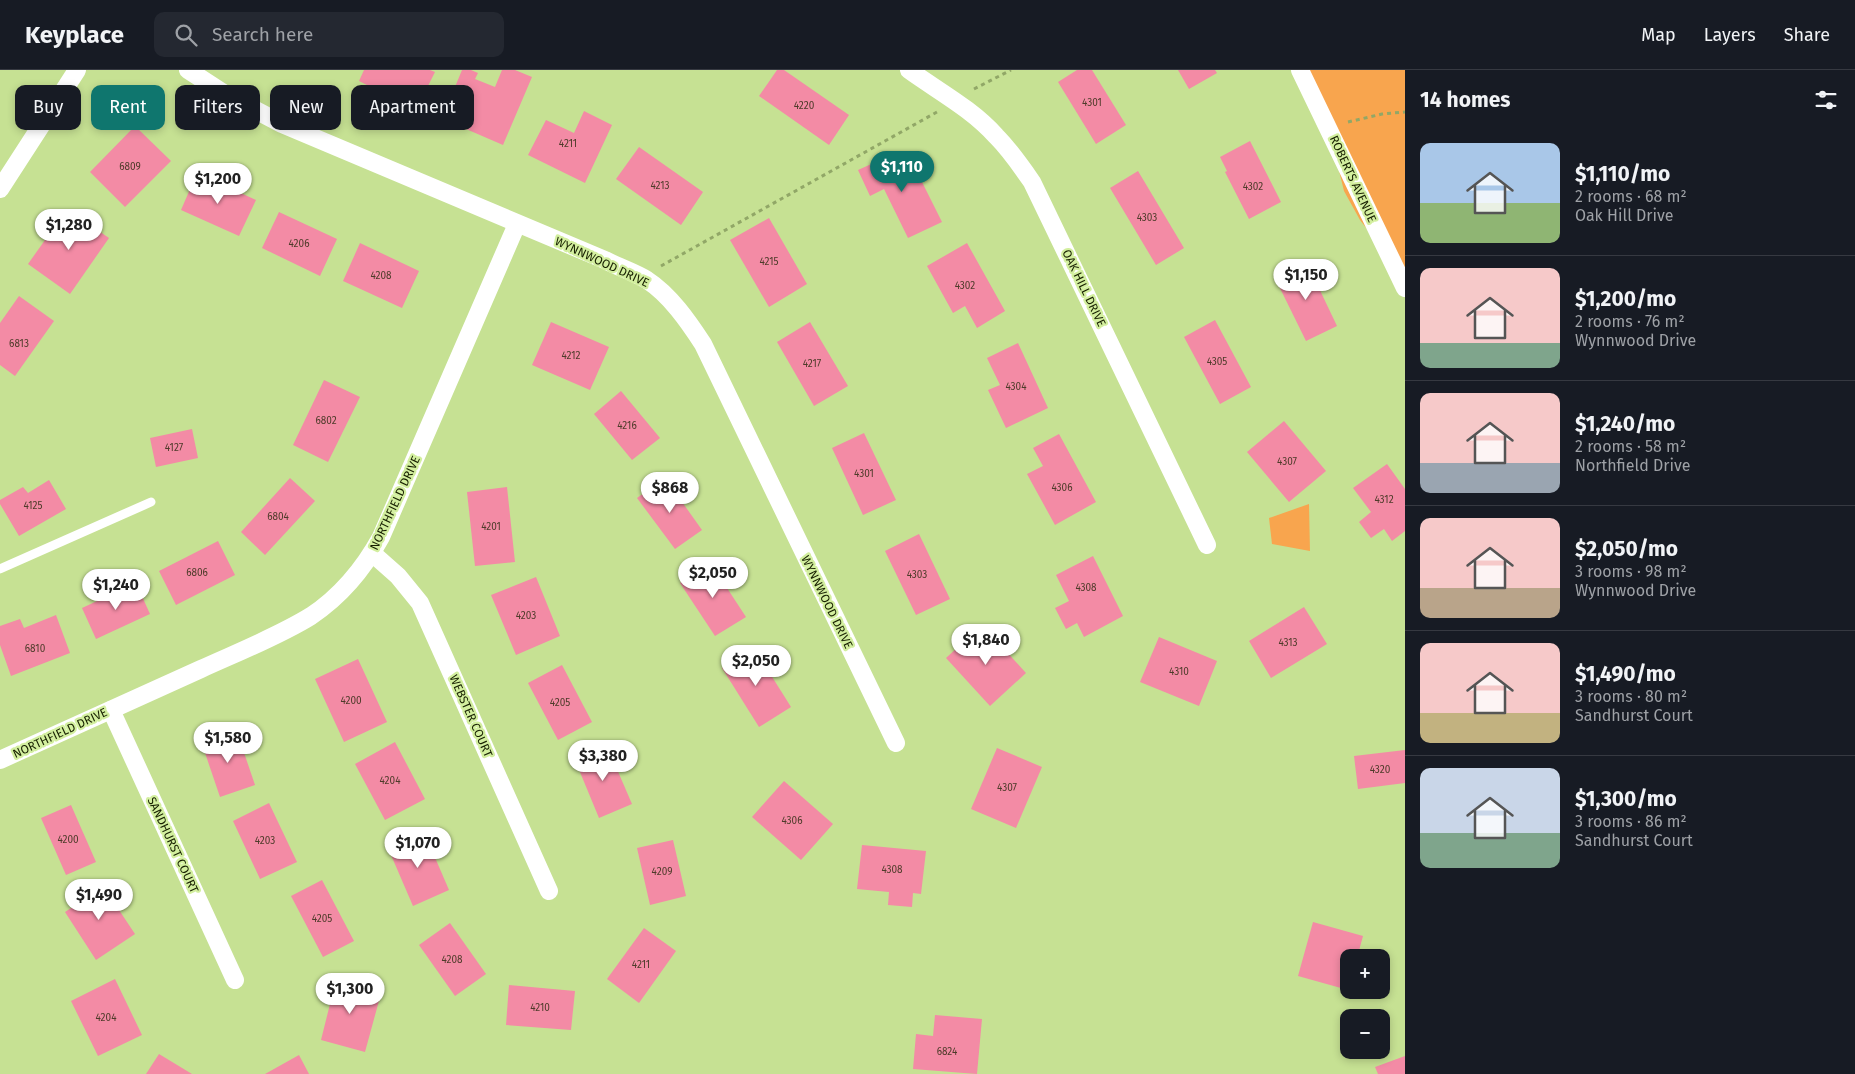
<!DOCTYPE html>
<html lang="en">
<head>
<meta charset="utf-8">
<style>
	body { margin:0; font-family:"Fira Sans",sans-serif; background:#242831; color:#f1f3f6; height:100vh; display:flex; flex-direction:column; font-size:19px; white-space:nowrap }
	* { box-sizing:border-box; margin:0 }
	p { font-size:16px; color:#9ea1a6 }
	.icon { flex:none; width:28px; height:28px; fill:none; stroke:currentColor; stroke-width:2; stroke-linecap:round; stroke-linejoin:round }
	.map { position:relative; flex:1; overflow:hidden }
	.drawer { display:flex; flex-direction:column; background:#171b24; width:450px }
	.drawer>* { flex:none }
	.guide { position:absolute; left:15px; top:15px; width:475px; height:45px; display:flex; gap:10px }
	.fabs { position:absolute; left:1340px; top:879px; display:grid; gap:10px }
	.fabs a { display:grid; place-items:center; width:50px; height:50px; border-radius:10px; background:#171b24; box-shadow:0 2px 8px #0003; font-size:25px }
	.price { position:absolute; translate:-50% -42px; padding:0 11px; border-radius:18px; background:#fff; color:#222; font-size:16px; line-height:32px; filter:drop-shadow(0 1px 2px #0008) }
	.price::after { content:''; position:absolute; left:50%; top:30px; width:15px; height:11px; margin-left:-8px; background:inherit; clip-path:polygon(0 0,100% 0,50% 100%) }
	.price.on { background:#0f766e; color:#fff }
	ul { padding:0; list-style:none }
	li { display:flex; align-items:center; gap:15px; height:125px; padding:0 15px }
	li+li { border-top:1px solid #363941 }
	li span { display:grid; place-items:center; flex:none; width:140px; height:100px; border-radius:10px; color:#555 }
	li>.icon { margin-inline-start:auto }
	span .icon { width:60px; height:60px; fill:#fffc; stroke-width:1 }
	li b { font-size:21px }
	h2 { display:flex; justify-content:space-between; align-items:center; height:60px; padding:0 15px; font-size:21px }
	.pill { padding:0 18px; border-radius:10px; background:#171b24; box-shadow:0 2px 8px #0003; font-size:18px; line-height:45px }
	.pill.on { background:#0f766e; color:#fff }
	header { display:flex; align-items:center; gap:30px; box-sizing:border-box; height:70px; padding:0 25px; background:#171b24; border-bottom:1px solid #363941 }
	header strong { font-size:24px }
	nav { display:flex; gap:28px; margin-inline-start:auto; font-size:18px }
	.search { width:350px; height:45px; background:#242831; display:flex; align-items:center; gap:12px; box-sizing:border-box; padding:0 18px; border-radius:10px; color:#9ea1a6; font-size:19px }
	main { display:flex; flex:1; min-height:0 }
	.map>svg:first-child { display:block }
	.green { fill:#f8a54e }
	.building { fill:#f38ba5 }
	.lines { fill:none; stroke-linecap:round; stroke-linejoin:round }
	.path { stroke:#91a767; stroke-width:3; stroke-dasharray:4 4; stroke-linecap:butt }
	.service { stroke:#fff; stroke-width:9 }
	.minor { stroke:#fff; stroke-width:18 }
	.labels { text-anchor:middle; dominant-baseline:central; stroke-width:4.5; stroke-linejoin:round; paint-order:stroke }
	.number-label { font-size:10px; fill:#4e3b2a }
	.street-label { font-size:12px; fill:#172001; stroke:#d3ef9f }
</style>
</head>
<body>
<header>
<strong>Keyplace</strong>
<div class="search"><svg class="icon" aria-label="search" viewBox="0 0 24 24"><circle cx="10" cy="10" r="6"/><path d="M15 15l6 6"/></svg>Search here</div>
<nav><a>Map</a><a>Layers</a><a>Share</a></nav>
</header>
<main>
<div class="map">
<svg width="1405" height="1004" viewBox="0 0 1405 1004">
	<rect width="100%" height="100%" fill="#c6e193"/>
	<!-- green -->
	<g class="green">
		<path d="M 1306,0 L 1405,0 L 1405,204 L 1402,204 L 1360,150 L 1344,121 L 1328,56 Z"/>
		<path d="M 1309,434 L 1310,481 L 1272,474 L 1269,448 Z"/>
	</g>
	<!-- building -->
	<g class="building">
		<path d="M 364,0 L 430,0 L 435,2 L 416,40 L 359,11 Z"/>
		<path d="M 462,0 L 471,0 L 478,3 L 475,9 L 495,17 L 502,0 L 515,0 L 532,7 L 503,75 L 436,46 L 449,15 L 455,17 Z"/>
		<path d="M 777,0 L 784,0 L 849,45 L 829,75 L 759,26 Z"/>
		<path d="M 1077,0 L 1092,0 L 1126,55 L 1096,74 L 1058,12 Z"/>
		<path d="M 1178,0 L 1215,0 L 1217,3 L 1189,19 Z"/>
		<path d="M 584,41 L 612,55 L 585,113 L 528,85 L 546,50 L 574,63 Z"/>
		<path d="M 135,56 L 171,91 L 125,137 L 90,102 Z"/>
		<path d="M 1250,71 L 1281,132 L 1249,149 L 1225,102 L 1227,101 L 1220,87 Z"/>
		<path d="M 639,77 L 703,122 L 681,155 L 616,109 Z"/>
		<path d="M 898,82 L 908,104 L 916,100 L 942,152 L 908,168 L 884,119 L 870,126 L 858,100 Z"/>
		<path d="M 1138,101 L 1184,178 L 1156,195 L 1110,118 Z"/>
		<path d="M 197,103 L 256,130 L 239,166 L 181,140 Z"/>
		<path d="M 67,139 L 109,168 L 70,224 L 28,194 Z"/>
		<path d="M 279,142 L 337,169 L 320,206 L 262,178 Z"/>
		<path d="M 769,148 L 807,214 L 769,237 L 730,170 Z"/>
		<path d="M 360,173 L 419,201 L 402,238 L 343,211 Z"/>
		<path d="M 967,173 L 1005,241 L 977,258 L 965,236 L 953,243 L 927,196 Z"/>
		<path d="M 1306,191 L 1337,256 L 1306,271 L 1274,206 Z"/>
		<path d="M 19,226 L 54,251 L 15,306 L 0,295 L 0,253 Z"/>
		<path d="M 1215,250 L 1251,317 L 1220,334 L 1184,267 Z"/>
		<path d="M 551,252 L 609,277 L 590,320 L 532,295 Z"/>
		<path d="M 810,252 L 848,316 L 814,336 L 777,272 Z"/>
		<path d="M 1018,273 L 1048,338 L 1006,358 L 988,320 L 1000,315 L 987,288 Z"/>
		<path d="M 324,310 L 360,327 L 328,392 L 293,375 Z"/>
		<path d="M 621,321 L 660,368 L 632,390 L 594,344 Z"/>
		<path d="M 1284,351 L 1326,401 L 1289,432 L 1247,382 Z"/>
		<path d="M 192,359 L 198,388 L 156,397 L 150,368 Z"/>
		<path d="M 864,363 L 896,430 L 863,445 L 832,378 Z"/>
		<path d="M 1059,364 L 1096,432 L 1055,455 L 1027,404 L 1043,396 L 1033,378 Z"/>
		<path d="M 1387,394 L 1405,419 L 1405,461 L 1392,471 L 1384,459 L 1371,468 L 1359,452 L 1371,442 L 1353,418 Z"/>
		<path d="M 290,408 L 315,431 L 265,485 L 241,462 Z"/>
		<path d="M 665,408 L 702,460 L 675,479 L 637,428 Z"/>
		<path d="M 49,410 L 66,439 L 19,466 L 0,434 L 0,430 L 23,417 L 28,423 Z"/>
		<path d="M 507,417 L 515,492 L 475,496 L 467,422 Z"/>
		<path d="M 919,464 L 950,529 L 916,545 L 885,481 Z"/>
		<path d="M 218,471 L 235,505 L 176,535 L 159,501 Z"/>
		<path d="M 1093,486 L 1123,546 L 1084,567 L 1077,553 L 1066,559 L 1055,538 L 1069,531 L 1056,505 Z"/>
		<path d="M 710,492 L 746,547 L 715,566 L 680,513 Z"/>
		<path d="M 536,507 L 560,566 L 516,585 L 491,525 Z"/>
		<path d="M 136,513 L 150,544 L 96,569 L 82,538 Z"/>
		<path d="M 1304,537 L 1327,574 L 1271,608 L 1249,571 Z"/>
		<path d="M 56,545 L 70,583 L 11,606 L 0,575 L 0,556 L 20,549 L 24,558 Z"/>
		<path d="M 982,555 L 1026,603 L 990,636 L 946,588 Z"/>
		<path d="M 1159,567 L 1217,591 L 1199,636 L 1140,612 Z"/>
		<path d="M 754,578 L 791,637 L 759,657 L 722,598 Z"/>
		<path d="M 358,589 L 387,652 L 344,672 L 315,609 Z"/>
		<path d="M 562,595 L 592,652 L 558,670 L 528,613 Z"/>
		<path d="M 237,662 L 255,715 L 220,727 L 202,674 Z"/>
		<path d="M 395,672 L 425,729 L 385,750 L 355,694 Z"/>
		<path d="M 607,676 L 632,734 L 599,748 L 575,690 Z"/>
		<path d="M 997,678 L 1042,697 L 1016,758 L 971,739 Z"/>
		<path d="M 1405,680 L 1405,713 L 1358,719 L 1354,686 Z"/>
		<path d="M 784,711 L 833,754 L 801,790 L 752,747 Z"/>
		<path d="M 269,733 L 297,792 L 260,809 L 233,751 Z"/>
		<path d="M 71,735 L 96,792 L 66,805 L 41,748 Z"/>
		<path d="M 424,762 L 449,820 L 413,836 L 388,778 Z"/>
		<path d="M 673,770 L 686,826 L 650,835 L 637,778 Z"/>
		<path d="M 862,775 L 926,781 L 921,824 L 913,823 L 912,837 L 888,835 L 889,822 L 857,819 Z"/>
		<path d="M 99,810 L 135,864 L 96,890 L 65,842 L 82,831 L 78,824 Z"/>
		<path d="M 322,810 L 354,871 L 323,887 L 291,826 Z"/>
		<path d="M 1313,852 L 1363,866 L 1357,888 L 1349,888 L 1348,920 L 1298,906 Z"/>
		<path d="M 450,853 L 486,904 L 455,926 L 419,875 Z"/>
		<path d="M 644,858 L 676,881 L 639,933 L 607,909 Z"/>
		<path d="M 337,906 L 364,912 L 361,922 L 380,927 L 365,982 L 321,970 Z"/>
		<path d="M 115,909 L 142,965 L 98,986 L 71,931 Z"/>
		<path d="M 509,915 L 575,921 L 571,960 L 506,955 Z"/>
		<path d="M 935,945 L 982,949 L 977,1004 L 913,999 L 916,964 L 933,966 Z"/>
		<path d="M 159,984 L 192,1004 L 146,1004 Z"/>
		<path d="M 299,985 L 309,1004 L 265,1004 Z"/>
		<path d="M 1405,986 L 1405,1004 L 1378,1004 L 1375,997 Z"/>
	</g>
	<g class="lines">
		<!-- path -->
		<g class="path">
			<path d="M 974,19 L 1011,0"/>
			<path d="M 1348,52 L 1382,44 L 1405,42"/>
			<path d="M 661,196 L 937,42"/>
		</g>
		<!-- service -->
		<path class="service" d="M 0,499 L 151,432"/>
		<!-- minor -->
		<g class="minor">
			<path d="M 188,0 L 225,24 L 282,54 L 605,190 C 618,197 634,202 647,210 C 670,225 688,251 703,274 L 896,673"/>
			<path d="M 909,0 C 938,21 972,39 996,66 C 1010,80 1021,96 1032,112 L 1207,475"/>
			<path d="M 1300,0 L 1405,218"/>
			<path d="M 0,119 L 77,0"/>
			<path d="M 372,483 L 398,506 L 420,533 L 549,821"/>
			<path d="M 111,640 L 235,910"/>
			<path d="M 0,690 C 67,660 134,629 201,599 C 236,583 279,566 311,546 C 341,526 364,498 381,467 L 517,154"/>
		</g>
	</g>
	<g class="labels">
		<!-- number labels -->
		<g class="number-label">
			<text x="1092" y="33">4301</text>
			<text x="804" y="36">4220</text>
			<text x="568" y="74">4211</text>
			<text x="130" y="97">6809</text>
			<text x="660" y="116">4213</text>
			<text x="1253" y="117">4302</text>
			<text x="1147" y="148">4303</text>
			<text x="299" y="174">4206</text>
			<text x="769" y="192">4215</text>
			<text x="381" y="206">4208</text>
			<text x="965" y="216">4302</text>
			<text x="19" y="274">6813</text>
			<text x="571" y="286">4212</text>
			<text x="1217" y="292">4305</text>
			<text x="812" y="294">4217</text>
			<text x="1016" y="317">4304</text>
			<text x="326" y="351">6802</text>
			<text x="627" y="356">4216</text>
			<text x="174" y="378">4127</text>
			<text x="1287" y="392">4307</text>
			<text x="864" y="404">4301</text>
			<text x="1062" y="418">4306</text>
			<text x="1384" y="430">4312</text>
			<text x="33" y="436">4125</text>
			<text x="278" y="447">6804</text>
			<text x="491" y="457">4201</text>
			<text x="197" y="503">6806</text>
			<text x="917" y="505">4303</text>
			<text x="1086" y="518">4308</text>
			<text x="526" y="546">4203</text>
			<text x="1288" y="573">4313</text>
			<text x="35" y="579">6810</text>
			<text x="1179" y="602">4310</text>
			<text x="351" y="631">4200</text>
			<text x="560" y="633">4205</text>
			<text x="1380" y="700">4320</text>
			<text x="390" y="711">4204</text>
			<text x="1007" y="718">4307</text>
			<text x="792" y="751">4306</text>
			<text x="68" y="770">4200</text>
			<text x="265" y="771">4203</text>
			<text x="892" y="800">4308</text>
			<text x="662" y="802">4209</text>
			<text x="322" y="849">4205</text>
			<text x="452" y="890">4208</text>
			<text x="641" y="895">4211</text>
			<text x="540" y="938">4210</text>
			<text x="106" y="948">4204</text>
			<text x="947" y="982">6824</text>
		</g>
		<!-- street labels -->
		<g class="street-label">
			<text transform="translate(1353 109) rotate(65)">ROBERTS AVENUE</text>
			<text transform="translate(602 192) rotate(25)">WYNNWOOD DRIVE</text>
			<text transform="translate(1084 218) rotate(64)">OAK HILL DRIVE</text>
			<text transform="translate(395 433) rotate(-65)">NORTHFIELD DRIVE</text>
			<text transform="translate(827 532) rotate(64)">WYNNWOOD DRIVE</text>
			<text transform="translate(471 646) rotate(66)">WEBSTER COURT</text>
			<text transform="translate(60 663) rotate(-25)">NORTHFIELD DRIVE</text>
			<text transform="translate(173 775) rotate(65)">SANDHURST COURT</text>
		</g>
	</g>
</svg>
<div class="fabs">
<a>+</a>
<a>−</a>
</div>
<b class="price on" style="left:902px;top:123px">$1,110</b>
<b class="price" style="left:218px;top:135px">$1,200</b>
<b class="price" style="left:69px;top:181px">$1,280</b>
<b class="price" style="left:1306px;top:231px">$1,150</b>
<b class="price" style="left:670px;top:444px">$868</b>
<b class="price" style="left:713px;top:529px">$2,050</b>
<b class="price" style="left:116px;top:541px">$1,240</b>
<b class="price" style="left:986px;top:596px">$1,840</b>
<b class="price" style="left:756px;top:617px">$2,050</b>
<b class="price" style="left:228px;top:694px">$1,580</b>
<b class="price" style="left:603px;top:712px">$3,380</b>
<b class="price" style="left:418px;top:799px">$1,070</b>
<b class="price" style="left:99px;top:851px">$1,490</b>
<b class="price" style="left:350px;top:945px">$1,300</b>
<div class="guide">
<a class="pill">Buy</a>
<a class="pill on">Rent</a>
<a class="pill">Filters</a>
<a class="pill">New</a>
<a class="pill">Apartment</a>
</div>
</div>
<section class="drawer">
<h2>14 homes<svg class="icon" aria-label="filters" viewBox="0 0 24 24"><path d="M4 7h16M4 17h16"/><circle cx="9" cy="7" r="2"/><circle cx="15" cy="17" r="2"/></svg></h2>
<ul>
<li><span style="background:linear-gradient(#a9c7e8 60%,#8fb573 0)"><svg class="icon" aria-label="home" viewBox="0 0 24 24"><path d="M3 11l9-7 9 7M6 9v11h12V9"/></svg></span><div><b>$1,110/mo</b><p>2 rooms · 68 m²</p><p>Oak Hill Drive</p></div></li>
<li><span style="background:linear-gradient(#f6c9c9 75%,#7fa58c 0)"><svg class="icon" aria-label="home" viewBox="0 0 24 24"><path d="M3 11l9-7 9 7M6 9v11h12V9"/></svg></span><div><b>$1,200/mo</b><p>2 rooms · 76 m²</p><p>Wynnwood Drive</p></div></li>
<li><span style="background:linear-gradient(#f6c9c9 70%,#9aa5b1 0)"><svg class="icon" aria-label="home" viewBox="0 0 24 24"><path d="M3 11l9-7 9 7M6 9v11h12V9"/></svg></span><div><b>$1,240/mo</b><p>2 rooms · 58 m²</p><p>Northfield Drive</p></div></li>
<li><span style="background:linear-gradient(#f6c9c9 70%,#b9a48a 0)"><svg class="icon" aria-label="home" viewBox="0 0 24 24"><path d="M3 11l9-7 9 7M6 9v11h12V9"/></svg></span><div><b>$2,050/mo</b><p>3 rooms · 98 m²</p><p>Wynnwood Drive</p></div></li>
<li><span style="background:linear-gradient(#f6c9c9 70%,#c2b280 0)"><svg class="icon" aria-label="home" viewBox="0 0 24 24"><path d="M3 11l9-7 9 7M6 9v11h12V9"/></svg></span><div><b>$1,490/mo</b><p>3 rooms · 80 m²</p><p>Sandhurst Court</p></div></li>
<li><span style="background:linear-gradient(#c9d6e8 65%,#7fa58c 0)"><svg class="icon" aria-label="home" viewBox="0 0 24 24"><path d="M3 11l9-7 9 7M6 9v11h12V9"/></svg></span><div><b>$1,300/mo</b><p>3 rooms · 86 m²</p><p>Sandhurst Court</p></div></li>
</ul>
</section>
</main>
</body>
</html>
